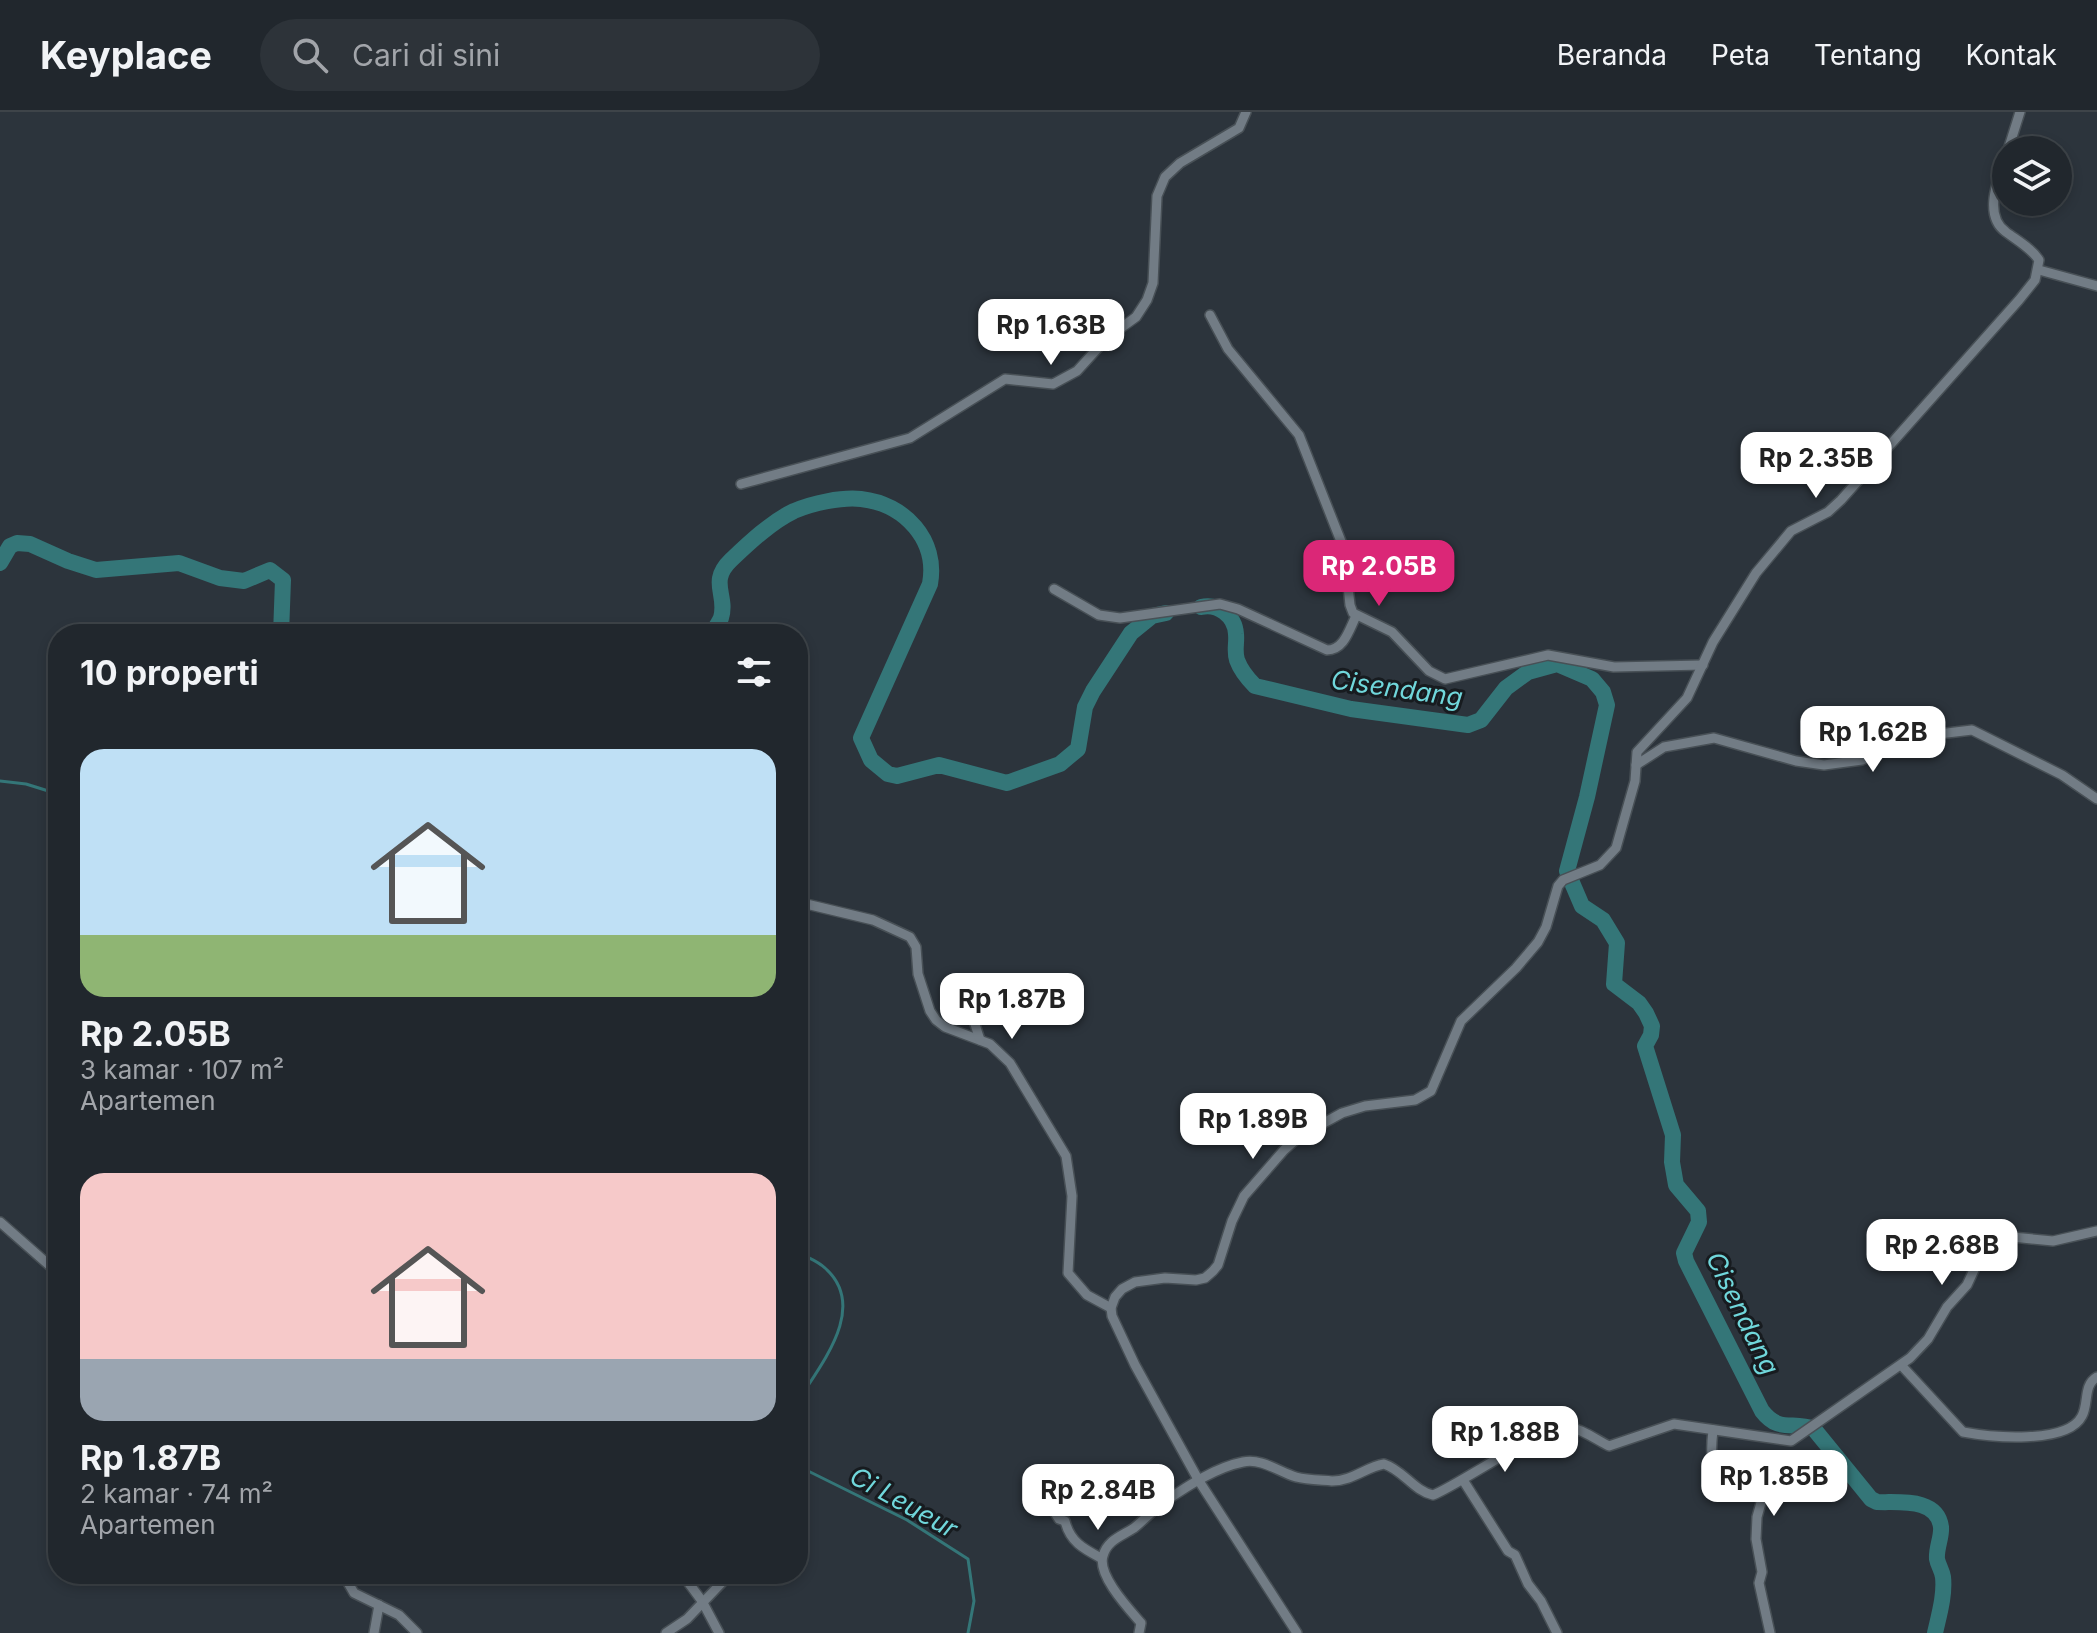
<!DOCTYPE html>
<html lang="id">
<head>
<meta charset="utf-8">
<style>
	body { margin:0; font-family:Inter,sans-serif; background:#2d3339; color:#f1f3f6; height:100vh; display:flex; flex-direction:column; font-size:30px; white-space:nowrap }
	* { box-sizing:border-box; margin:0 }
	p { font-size:26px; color:#a2a5aa }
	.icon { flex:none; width:44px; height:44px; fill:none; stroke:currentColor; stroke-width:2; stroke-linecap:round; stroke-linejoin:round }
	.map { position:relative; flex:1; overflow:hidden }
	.details { position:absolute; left:48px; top:512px; width:760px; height:960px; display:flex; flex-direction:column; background:#21272d; border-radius:32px; box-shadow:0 4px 12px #0003,0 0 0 2px #3e4449 }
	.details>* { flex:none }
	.buttons { position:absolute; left:1992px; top:24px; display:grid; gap:16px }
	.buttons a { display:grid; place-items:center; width:80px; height:80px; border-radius:50%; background:#21272d; box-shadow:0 4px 12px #0003,0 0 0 2px #3e4449; font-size:40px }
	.price { position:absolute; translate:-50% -68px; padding:0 18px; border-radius:16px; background:#fff; color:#222; font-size:26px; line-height:52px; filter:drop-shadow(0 2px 4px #0008) }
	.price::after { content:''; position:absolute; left:50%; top:48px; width:24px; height:18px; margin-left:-12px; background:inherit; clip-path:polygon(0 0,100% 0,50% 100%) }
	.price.selected { background:#db2777; color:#fff }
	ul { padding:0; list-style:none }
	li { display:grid; align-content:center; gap:16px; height:424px; padding:0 32px }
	li span { display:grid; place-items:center; height:248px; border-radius:24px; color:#555 }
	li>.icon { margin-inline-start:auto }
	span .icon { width:144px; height:144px; fill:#fffc; stroke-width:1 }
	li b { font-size:34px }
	h2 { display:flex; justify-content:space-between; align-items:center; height:96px; padding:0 32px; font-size:34px }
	header { display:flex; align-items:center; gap:48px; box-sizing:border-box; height:112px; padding:0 40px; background:#21272d; border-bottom:2px solid #3e4449 }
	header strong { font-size:38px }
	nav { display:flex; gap:44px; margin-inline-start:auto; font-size:28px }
	.search { width:560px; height:72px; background:#2d3339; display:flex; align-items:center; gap:20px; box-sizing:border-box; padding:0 28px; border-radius:44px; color:#a2a5aa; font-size:30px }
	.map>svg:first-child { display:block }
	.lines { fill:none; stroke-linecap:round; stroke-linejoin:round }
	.stream { stroke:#347678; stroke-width:3 }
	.river { stroke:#347678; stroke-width:16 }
	.street-casing { stroke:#485056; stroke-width:12 }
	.street { stroke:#727c85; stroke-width:9 }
	.labels { text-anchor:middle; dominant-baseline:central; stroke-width:6; stroke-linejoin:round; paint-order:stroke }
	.water-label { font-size:26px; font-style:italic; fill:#70d7db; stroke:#171b1f }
</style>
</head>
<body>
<header>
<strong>Keyplace</strong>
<div class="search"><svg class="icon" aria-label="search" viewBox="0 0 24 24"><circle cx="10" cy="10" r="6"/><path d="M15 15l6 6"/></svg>Cari di sini</div>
<nav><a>Beranda</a><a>Peta</a><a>Tentang</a><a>Kontak</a></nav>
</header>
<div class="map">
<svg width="2097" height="1521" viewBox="0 0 2097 1521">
	<rect width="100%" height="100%" fill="#2c343c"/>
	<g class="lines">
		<!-- stream -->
		<g class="stream">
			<path d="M 0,669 L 26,672 L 58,682"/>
			<path d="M 798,1140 C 806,1145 818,1149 825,1156 C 869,1195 821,1252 798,1289"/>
			<path d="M 798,1354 L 907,1408 L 968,1447 L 974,1489 L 968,1521"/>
		</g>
		<!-- river -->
		<g class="river">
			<path d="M 0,451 L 10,434 L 17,431 L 30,432 L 68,449 L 96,458 L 179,451 L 220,466 L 244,469 L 270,458 L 283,468 L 281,522"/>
			<path d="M 1201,495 C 1218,491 1235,504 1236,522 C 1237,531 1234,539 1237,548 C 1241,559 1247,566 1255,574 L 1351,597 L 1468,613 L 1481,608 L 1506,576 L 1528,560 L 1557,552 L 1592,567 L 1603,580 L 1607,593 L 1587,685 L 1567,759 L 1582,794 L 1603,808 L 1617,831 L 1614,872 L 1639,891 L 1646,901 L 1652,914 L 1651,923 L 1645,934 L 1673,1023 L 1672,1050 L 1676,1073 L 1698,1099 L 1699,1110 L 1684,1141 L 1686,1149 L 1762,1299 C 1779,1321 1792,1309 1814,1317 L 1871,1387 L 1877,1390 C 1898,1391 1937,1385 1941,1415 C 1942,1425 1936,1436 1937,1447 C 1938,1453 1942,1458 1943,1465 C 1945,1483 1939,1503 1935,1521"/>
			<path d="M 712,522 C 714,517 719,511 721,506 C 728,483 708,470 731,448 C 749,431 771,410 794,399 C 813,391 841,385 861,387 C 905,392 938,428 930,472 L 861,626 L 871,648 L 888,662 L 897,664 L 939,653 L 1007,671 L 1060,652 L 1078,637 L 1085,595 L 1093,579 L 1131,521 L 1152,504 L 1166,501"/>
		</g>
		<defs>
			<g id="street">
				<path d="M 2008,38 L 2020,0"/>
				<path d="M 2039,158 L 2097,174"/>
				<path d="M 1210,203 L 1228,237 L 1299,323 L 1344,437 L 1350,493 L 1353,501 L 1392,520 L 1429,559 L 1445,567 L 1548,543 L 1614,555 L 1703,553"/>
				<path d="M 741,372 L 910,326 L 1005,267 L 1053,272 L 1077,259 L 1107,226 L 1136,205 L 1147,188 L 1153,171 L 1157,84 L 1165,65 L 1180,51 L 1239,16 L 1246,0"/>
				<path d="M 1054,477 L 1099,503 L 1120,506 L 1220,492 L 1238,497 L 1327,538 C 1344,538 1349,518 1356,504"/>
				<path d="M 1636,653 L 1664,635 L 1714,626 L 1796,649 L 1824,653 L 1862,648 L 1922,624 L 1972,618 L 2062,663 L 2097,687"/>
				<path d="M 798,790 L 873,808 L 910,825 L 916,835 L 918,862 L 930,899 L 936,908 L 945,915 L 990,932 L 1010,951 L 1066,1044 L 1072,1084 L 1068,1161 L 1087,1183 L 1111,1196"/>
				<path d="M 973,906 L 980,928"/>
				<path d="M 0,1110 L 58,1161"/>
				<path d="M 1901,1253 L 1963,1320 C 1990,1325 2067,1333 2082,1304 C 2089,1291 2083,1273 2097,1265"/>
				<path d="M 1713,1318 C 1706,1378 1725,1362 1762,1387 L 1757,1405 L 1756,1427 L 1762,1460 L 1759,1471 L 1770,1521"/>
				<path d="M 1034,1368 L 1059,1407 L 1065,1409 C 1070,1430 1084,1437 1101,1446"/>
				<path d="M 1463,1368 L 1508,1439 L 1515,1443 L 1528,1472 L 1541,1489 L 1557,1521"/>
				<path d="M 343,1462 L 354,1481 L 399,1503 L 417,1521"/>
				<path d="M 682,1462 L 702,1489 L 719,1521"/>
				<path d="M 374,1521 L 379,1493"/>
				<path d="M 666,1521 L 687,1507 L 730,1462"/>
				<path d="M 1139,1521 L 1141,1511 C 1129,1497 1097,1463 1103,1444 C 1107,1428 1122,1424 1134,1416 C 1145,1407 1155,1396 1167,1388 C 1189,1373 1217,1355 1243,1350 C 1262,1346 1279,1360 1296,1365 C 1307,1368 1321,1368 1332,1369 C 1352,1369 1366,1355 1384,1352 C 1403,1358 1414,1379 1433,1383 C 1461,1372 1545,1312 1569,1315 C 1582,1317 1597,1328 1609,1334 L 1674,1312 L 1791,1329 L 1910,1246 L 1928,1227 L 1947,1195 L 1967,1173 L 1979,1147 L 2004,1127 L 2012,1125 L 2053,1129 L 2097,1119"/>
				<path d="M 1297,1521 L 1199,1369 L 1135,1253 L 1112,1204 L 1111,1196 L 1115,1185 L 1122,1177 L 1135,1170 L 1165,1166 L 1196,1168 L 1205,1166 L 1213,1159 L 1218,1153 L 1232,1109 L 1244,1084 L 1284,1038 L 1300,1024 L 1342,1001 L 1365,994 L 1415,988 L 1431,979 L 1461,909 L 1516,856 L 1538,830 L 1546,815 L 1558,774 L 1563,768 L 1600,753 L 1616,736 L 1635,669 L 1637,640 L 1687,586 L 1713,530 L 1756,461 L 1791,419 L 1828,400 L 1841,388 L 2019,188 L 2035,168 L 2039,148 C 2031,136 2018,129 2006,120 C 1982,103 1999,65 2006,43"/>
			</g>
		</defs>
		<!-- street casing -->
		<use href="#street" class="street-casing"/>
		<!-- street -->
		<use href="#street" class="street"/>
	</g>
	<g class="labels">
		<!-- water labels -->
		<g class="water-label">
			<text transform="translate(1397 576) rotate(8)">Cisendang</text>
			<text transform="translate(1743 1201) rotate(64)">Cisendang</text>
			<text transform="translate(904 1390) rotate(29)">Ci Leueur</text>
		</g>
	</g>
</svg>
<div class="buttons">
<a><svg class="icon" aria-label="layers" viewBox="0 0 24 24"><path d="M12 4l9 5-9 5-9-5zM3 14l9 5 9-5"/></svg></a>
</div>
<b class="price" style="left:1051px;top:255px">Rp 1.63B</b>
<b class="price" style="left:1816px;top:388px">Rp 2.35B</b>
<b class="price selected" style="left:1379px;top:496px">Rp 2.05B</b>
<b class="price" style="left:1873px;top:662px">Rp 1.62B</b>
<b class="price" style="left:1012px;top:929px">Rp 1.87B</b>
<b class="price" style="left:1253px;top:1049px">Rp 1.89B</b>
<b class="price" style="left:1942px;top:1175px">Rp 2.68B</b>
<b class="price" style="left:1505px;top:1362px">Rp 1.88B</b>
<b class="price" style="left:1774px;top:1406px">Rp 1.85B</b>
<b class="price" style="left:1098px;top:1420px">Rp 2.84B</b>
<section class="details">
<h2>10 properti<svg class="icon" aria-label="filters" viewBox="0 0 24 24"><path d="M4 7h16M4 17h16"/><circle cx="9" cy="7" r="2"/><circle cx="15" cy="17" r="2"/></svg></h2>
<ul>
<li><span style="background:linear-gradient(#bfe0f5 75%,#8fb573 0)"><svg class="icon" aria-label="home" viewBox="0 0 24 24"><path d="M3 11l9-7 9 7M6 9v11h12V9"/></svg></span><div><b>Rp 2.05B</b><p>3 kamar · 107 m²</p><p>Apartemen</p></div></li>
<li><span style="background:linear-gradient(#f6c9c9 75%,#9aa5b1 0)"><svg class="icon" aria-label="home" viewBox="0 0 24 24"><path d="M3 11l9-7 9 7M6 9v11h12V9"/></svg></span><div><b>Rp 1.87B</b><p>2 kamar · 74 m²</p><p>Apartemen</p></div></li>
</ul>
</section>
</div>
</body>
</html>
